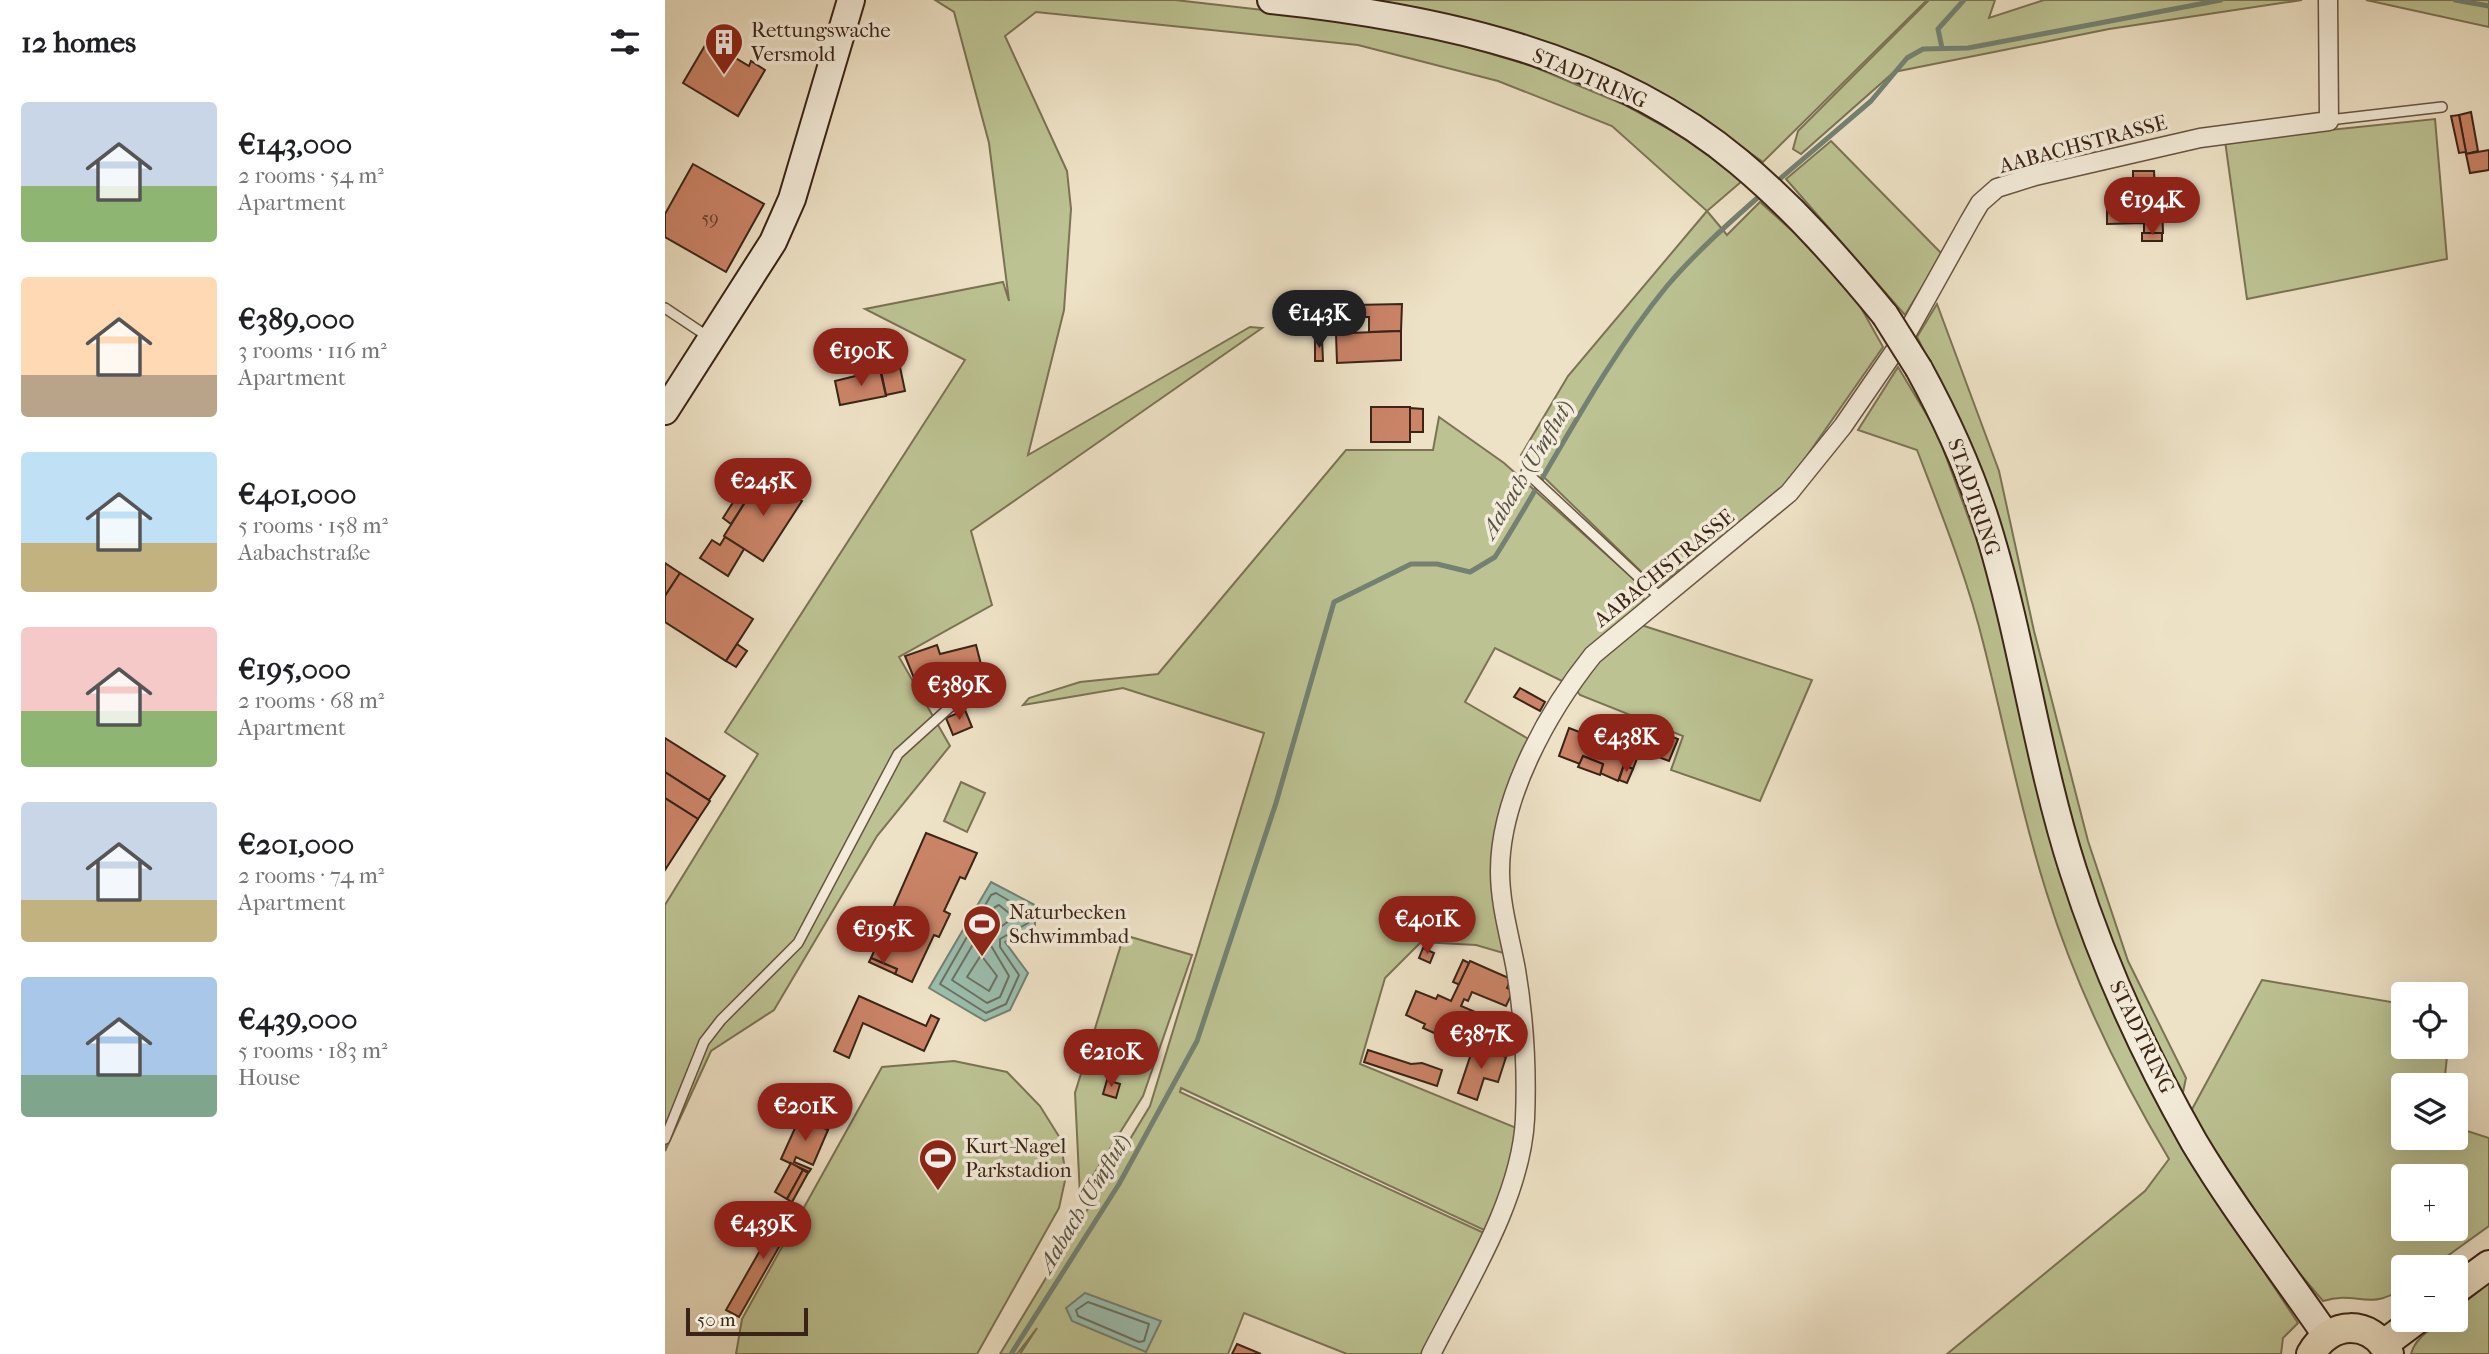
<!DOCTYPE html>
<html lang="en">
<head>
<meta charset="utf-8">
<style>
	body { margin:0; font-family:"IM FELL French Canon",serif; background:#f6f6f6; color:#202124; height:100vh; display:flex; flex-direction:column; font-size:26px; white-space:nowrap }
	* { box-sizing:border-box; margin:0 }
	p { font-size:23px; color:#757577 }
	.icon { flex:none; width:38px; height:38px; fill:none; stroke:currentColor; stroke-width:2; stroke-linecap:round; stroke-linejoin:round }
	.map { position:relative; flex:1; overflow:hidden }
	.panel { display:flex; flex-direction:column; background:#fff; width:665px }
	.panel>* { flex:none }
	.tools { position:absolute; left:1726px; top:982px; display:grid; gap:14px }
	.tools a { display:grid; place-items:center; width:77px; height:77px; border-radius:7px; background:#fff; box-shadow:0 7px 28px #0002; font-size:35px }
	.scale { position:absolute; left:21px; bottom:18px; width:122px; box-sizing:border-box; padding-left:7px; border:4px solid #3a2416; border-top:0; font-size:19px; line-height:24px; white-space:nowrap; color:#3a2416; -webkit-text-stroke:5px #f4ecda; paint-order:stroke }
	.price { position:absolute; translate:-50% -60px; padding:0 16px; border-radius:24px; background:#8f2418; color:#fff; font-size:23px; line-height:46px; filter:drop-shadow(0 2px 4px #0008) }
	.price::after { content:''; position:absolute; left:50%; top:42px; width:21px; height:16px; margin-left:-10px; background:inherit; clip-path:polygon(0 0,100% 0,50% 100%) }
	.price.selected { background:#222; color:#fff }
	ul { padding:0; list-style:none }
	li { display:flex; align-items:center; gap:21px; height:175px; padding:0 21px }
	li span { display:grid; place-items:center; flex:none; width:196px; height:140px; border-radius:7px; color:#555 }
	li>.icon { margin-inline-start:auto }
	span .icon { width:84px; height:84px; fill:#fffc; stroke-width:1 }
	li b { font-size:30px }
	h2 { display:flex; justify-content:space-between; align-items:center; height:84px; padding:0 21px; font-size:30px }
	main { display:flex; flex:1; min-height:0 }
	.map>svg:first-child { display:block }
	.green { fill:#bcc292; stroke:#7b7354; stroke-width:2; fill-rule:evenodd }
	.water { fill:#9bbfaf; stroke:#748172; stroke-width:2 }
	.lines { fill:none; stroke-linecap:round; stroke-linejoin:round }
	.shore { stroke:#6a7262; stroke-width:2 }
	.stream { stroke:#748172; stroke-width:5 }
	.building { fill:#cb8468; stroke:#3a2416; stroke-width:2 }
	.lane-casing { stroke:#675442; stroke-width:12 }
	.street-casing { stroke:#675442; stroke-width:21 }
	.secondary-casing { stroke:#3a2416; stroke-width:30 }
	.primary-casing { stroke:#3a2416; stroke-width:32 }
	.lane { stroke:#f4ecda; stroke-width:9 }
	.street { stroke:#f4ecda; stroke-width:18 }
	.secondary { stroke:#f4ecda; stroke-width:26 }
	.primary { stroke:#eee2c6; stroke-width:28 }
	.secondary-bridge-casing { stroke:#3a2416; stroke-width:30; stroke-linecap:butt }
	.secondary-bridge { stroke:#f4ecda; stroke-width:26 }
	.labels { text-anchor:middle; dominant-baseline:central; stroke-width:7; stroke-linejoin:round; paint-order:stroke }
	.number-label { font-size:18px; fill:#5e3c2a }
	.poi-label { font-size:21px; fill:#3a2416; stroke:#f4ecda; text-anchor:start }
	.street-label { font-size:21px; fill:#3a2416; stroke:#f4ecda }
	.water-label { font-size:23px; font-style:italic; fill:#575244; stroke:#f4ecda }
</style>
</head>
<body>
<main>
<section class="panel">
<h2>12 homes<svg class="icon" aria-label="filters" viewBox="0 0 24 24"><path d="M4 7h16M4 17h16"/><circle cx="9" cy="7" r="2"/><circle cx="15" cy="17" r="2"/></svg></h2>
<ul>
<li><span style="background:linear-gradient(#c9d6e8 60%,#8fb573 0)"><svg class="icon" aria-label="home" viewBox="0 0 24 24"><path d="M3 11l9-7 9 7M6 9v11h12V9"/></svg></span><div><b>€143,000</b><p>2 rooms · 54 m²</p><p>Apartment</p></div></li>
<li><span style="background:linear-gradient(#ffd9b3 70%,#b9a48a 0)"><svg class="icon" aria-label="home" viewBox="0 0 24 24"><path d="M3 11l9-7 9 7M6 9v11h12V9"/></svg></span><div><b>€389,000</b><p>3 rooms · 116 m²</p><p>Apartment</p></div></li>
<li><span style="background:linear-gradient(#bfe0f5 65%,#c2b280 0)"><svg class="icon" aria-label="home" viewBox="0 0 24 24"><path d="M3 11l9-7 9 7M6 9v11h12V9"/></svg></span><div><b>€401,000</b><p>5 rooms · 158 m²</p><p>Aabachstraße</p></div></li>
<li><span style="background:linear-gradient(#f6c9c9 60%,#8fb573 0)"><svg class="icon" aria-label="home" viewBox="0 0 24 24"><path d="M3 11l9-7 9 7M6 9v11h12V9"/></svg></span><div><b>€195,000</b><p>2 rooms · 68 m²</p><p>Apartment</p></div></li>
<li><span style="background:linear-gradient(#c9d6e8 70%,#c2b280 0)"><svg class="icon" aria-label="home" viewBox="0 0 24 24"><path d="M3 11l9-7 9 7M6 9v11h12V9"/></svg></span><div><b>€201,000</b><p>2 rooms · 74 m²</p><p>Apartment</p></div></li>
<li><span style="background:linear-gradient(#a9c7e8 70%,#7fa58c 0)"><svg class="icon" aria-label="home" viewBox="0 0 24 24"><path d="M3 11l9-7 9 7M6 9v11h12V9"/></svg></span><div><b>€439,000</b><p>5 rooms · 183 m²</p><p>House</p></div></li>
</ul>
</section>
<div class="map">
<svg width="1824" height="1354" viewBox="0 0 1824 1354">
	<rect width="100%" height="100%" fill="#eee2c6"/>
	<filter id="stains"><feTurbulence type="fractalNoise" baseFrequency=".00286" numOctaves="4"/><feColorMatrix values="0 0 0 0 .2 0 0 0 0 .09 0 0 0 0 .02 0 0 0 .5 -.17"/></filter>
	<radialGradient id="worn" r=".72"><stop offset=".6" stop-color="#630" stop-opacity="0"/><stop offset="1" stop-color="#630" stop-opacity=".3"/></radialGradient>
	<!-- green -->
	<g class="green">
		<path d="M 270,0 L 510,0 L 651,16 L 776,39 L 867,66 L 960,105 L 1033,145 L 1077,181 L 1042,211 L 1062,235 L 1095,202 L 1144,246 L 1190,297 L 1218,347 L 1118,490 L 992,587 L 856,455 L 903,376 L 1042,211 L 947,126 L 833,81 L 693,45 L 371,12 L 340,36 L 402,171 L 406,209 L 399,310 L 363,455 L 585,327 L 597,328 L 306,531 L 327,605 L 234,657 L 285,746 L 212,836 L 109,1010 L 46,1051 L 0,1151 L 0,905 L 93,754 L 60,732 L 300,360 L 200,309 L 338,282 L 344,301 L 324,143 L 289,12 Z"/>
		<path d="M 699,0 L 1262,0 L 1098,162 L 1041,122 Z"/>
		<path d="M 1264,0 L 1330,0 L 1324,18 L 1379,0 L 1637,0 L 1444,29 L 1229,72 L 1136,154 L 1128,149 L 1133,131 Z"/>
		<path d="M 1701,0 L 1824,0 L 1824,27 Z"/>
		<path d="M 1770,119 L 1782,259 L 1582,299 L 1560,141 Z"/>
		<path d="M 1166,141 L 1277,254 L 1240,315 L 1121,179 Z"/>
		<path d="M 1272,304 L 1334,471 L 1369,631 L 1423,841 L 1463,961 L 1521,1078 L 1517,1097 L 1444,941 L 1402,803 L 1300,432 L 1252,337 Z"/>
		<path d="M 1233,367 L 1272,432 L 1323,571 L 1385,829 L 1534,1174 L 1633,1323 L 1618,1338 L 1616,1354 L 1282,1354 L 1480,1191 L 1504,1159 C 1454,1075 1411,987 1382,894 C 1356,812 1340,729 1319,646 C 1303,580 1277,515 1252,450 L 1193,430 Z"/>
		<path d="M 774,417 L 839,463 L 981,590 L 976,607 L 899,682 L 830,648 L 800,702 L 867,741 L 842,809 L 845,955 L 811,945 L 756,942 L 720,978 L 695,1064 L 854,1129 L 842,1183 L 821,1231 L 516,1088 L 515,1092 L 819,1233 L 756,1354 L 682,1354 L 579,1313 L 563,1354 L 355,1354 L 372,1328 L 352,1354 L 335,1354 L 485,1106 L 599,733 L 458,688 L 358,705 L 364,698 L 415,682 L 493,674 L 681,450 L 768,450 Z"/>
		<path d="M 973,624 L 1147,680 L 1095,801 L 1006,770 L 1018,736 L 915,695 L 910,688 L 925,668 Z"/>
		<path d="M 296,782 L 320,793 L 302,832 L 279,821 Z"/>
		<path d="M 459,935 L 527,955 L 478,1096 L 415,1196 L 410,1093 Z"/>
		<path d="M 1597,980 L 1738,1004 L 1738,1046 L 1783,1047 L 1779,1085 L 1738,1085 L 1738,1138 L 1790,1138 L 1790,1127 L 1824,1138 L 1824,1226 L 1767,1267 L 1738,1267 L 1738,1288 C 1704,1312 1692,1290 1658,1301 L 1625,1262 L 1525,1113 ZM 1738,1176 L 1790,1176 L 1790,1228 L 1738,1228 Z"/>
		<path d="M 289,1061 L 342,1072 L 375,1106 L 395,1138 L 401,1176 L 394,1208 L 312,1354 L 71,1354 L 77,1319 L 217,1067 Z"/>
		<path d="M 1824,1283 L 1824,1354 L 1746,1354 C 1750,1337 1774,1320 1790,1320 L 1790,1310 Z"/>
	</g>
	<!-- water -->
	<g class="water">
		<path d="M 326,882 L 370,905 L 370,932 L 353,934 L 340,942 L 363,973 L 345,1010 L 320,1021 L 264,988 Z"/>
		<path d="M 420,1293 L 496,1321 L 481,1352 L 407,1321 L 401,1308 Z"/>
	</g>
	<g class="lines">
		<!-- shore -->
		<g class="shore">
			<path d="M 331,893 L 361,911 L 363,923 L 335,939 L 335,947 L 354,975 L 341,1004 L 321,1013 L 275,984 L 326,895 Z"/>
			<path d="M 334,905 L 349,917 L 329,932 L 325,944 L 344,976 L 335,997 L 322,1003 L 287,980 L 330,907 Z"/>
			<path d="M 316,955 L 332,976 L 324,991 L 302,977 Z"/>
			<path d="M 423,1302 L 484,1324 L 479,1341 L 474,1342 L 413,1316 L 411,1310 Z"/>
		</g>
		<!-- stream -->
		<g class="stream">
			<path d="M 1790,0 L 1824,6"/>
			<path d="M 1277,48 L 1273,29 L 1299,0"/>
			<path d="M 1109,184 L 1206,101 L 1242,58 L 1258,49 L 1303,48 L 1556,0"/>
			<path d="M 346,1354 L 454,1184 L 532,1041 L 611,803 L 669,602 L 746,564 L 772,564 L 805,572 L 830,557 C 887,467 934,369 1002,286 C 1031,252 1065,222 1098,193"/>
		</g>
	</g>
	<!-- building -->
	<g class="building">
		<path d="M 45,37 L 71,53 L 69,57 L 84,66 L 86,61 L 100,70 L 73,116 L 18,83 Z"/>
		<path d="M 1806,112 L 1813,151 L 1801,154 L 1794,115 Z"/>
		<path d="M 1794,115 L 1801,152 L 1794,153 L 1786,116 Z"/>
		<path d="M 1824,150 L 1824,170 L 1805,173 L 1801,154 Z"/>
		<path d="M 28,164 L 99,204 L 61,272 L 0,237 L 0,214 Z"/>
		<path d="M 1468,171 L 1489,171 L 1490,189 L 1468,189 Z"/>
		<path d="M 1472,189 L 1490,189 L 1488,203 L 1497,203 L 1498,233 L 1479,233 L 1479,223 L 1442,224 L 1442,204 L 1472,204 Z"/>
		<rect x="1477" y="233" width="20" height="8"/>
		<path d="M 737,304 L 736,331 L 704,332 L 704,317 L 690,317 L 689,305 Z"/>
		<path d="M 681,330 L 684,333 L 736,331 L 736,360 L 672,363 L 671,334 L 681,333 Z"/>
		<path d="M 650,338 L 657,338 L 658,361 L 650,361 Z"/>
		<path d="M 235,367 L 240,391 L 221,395 L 216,371 Z"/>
		<path d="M 215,370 L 221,396 L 175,405 L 170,381 Z"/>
		<rect x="706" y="407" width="39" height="35"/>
		<path d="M 745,408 L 758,409 L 758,432 L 745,432 Z"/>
		<path d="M 97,475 L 137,501 L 98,561 L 59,536 Z"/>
		<path d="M 81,482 L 89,488 L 66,524 L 58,518 Z"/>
		<path d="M 60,537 L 79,549 L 63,576 L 35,558 L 47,540 L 55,545 Z"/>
		<path d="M 0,563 L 15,573 L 0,596 Z"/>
		<path d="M 15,573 L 88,619 L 61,661 L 0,622 L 0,596 Z"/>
		<path d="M 72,644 L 82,651 L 71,667 L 61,661 Z"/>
		<path d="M 272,645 L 275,654 L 311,645 L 318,672 L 280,679 L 279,675 L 251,683 L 240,656 Z"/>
		<path d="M 855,688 L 880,702 L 875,711 L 849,697 Z"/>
		<path d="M 300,710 L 307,727 L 288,735 L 281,718 Z"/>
		<path d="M 904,728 L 964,751 L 953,781 L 935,773 L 938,764 L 918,756 L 915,764 L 894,756 Z"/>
		<path d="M 997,733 L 1013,739 L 1004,761 L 988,755 Z"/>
		<path d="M 0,738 L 60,776 L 44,800 L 0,772 Z"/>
		<path d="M 964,753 L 973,756 L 968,769 L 959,765 Z"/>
		<path d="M 918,756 L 938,764 L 935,775 L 913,767 Z"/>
		<path d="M 959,765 L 968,769 L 962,783 L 954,780 Z"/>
		<path d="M 0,772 L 45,801 L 33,819 L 0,798 Z"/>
		<path d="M 0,798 L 33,819 L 0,870 Z"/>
		<path d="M 261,833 L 312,853 L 300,879 L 295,877 L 279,911 L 285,914 L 274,937 L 269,935 L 247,982 L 230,974 L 232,969 L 206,958 Z"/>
		<path d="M 758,948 L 769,953 L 765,963 L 754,958 Z"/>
		<path d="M 206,958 L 232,969 L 230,974 L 204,962 Z"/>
		<path d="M 798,960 L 804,963 L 795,985 L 788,982 Z"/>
		<path d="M 805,961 L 846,979 L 842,988 L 848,991 L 841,1006 L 807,992 L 803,1001 L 799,999 L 796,1006 L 815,1014 L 800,1047 L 758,1028 L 760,1024 L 741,1015 L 751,991 L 771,999 L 773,995 L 786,1001 Z"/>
		<path d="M 194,996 L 261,1026 L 266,1015 L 274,1019 L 259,1051 L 198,1023 L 184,1058 L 169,1051 Z"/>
		<path d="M 809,1045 L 841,1057 L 833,1082 L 819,1078 L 812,1100 L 793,1093 Z"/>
		<path d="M 703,1050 L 746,1064 L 757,1063 L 777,1070 L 772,1086 L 699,1062 Z"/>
		<path d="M 442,1080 L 455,1084 L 451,1098 L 438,1094 Z"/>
		<path d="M 138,1111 L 166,1124 L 163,1130 L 135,1117 Z"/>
		<path d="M 135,1117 L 163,1130 L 148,1165 L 131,1157 L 129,1162 L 146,1169 L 144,1172 L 116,1159 Z"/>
		<path d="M 126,1163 L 138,1170 L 122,1199 L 110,1192 Z"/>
		<path d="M 138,1170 L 143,1173 L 127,1202 L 122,1199 Z"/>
		<path d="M 121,1205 L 134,1212 L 74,1317 L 61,1310 Z"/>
		<path d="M 572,1344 L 596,1354 L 567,1354 Z"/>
	</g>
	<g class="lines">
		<defs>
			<g id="lane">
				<path d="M 1664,120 L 1777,107"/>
				<path d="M 0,308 L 45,338"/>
				<path d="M 861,472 L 996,598"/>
				<path d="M 0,1139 L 39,1042 L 56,1020 L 133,943 L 233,754 L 295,698"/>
			</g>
			<path id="street" d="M 766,1354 C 802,1283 856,1199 860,1119 C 862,1070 859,1018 851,970 C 845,937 835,905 835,871 C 835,797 883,711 928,655 L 1124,493 L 1178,426 L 1242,333 L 1305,220 L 1315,203 L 1332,188 L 1370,176 L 1535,138 L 1664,121 L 1663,0"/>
			<g id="secondary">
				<path d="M 606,0 C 770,17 945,54 1074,162 C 1129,208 1175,260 1220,315"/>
				<path d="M 1254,369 C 1283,422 1308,477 1325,535 C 1358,645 1373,761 1408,870 C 1438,964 1480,1056 1529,1142 C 1569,1209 1617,1271 1661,1335"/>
				<path d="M 0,411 L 108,242 L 127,199 L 186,0"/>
			</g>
			<g id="primary">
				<path d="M 1790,1290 L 1824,1265"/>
				<path d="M 1719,1344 L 1751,1320"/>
				<path d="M 1646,1354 C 1665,1320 1706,1319 1724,1354"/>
			</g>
		</defs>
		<!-- lane casing -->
		<use href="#lane" class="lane-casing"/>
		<!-- street casing -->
		<use href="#street" class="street-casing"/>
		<!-- secondary casing -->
		<use href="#secondary" class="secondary-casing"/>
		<!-- primary casing -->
		<use href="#primary" class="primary-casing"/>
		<!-- lane -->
		<use href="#lane" class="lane"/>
		<!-- street -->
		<use href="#street" class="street"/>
		<!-- secondary -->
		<use href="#secondary" class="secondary"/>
		<!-- primary -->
		<use href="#primary" class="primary"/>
		<defs>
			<path id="secondary-bridge" d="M 1220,315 L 1254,369"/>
		</defs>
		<!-- secondary-bridge casing -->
		<use href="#secondary-bridge" class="secondary-bridge-casing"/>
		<!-- secondary-bridge -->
		<use href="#secondary-bridge" class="secondary-bridge"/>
	</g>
	<!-- icons -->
	<defs>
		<symbol id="building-pin" viewBox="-11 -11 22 30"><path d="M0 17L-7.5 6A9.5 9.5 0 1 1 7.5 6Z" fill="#8f2418" stroke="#f4ecda"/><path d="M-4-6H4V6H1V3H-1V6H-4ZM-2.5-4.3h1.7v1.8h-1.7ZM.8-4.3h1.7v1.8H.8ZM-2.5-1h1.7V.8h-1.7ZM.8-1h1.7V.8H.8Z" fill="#fff"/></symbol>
		<symbol id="stadium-pin" viewBox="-11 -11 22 30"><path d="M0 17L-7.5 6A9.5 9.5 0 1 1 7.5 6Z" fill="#8f2418" stroke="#f4ecda"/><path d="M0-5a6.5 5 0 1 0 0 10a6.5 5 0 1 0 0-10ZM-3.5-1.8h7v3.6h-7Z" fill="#fff"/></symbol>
	</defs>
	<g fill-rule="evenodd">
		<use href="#building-pin" x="37" y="20" width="44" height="60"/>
		<use href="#stadium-pin" x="295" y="902" width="44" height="60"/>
		<use href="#stadium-pin" x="251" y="1136" width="44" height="60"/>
	</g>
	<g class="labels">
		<!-- number labels -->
		<g class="number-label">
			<text x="45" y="218">59</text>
		</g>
		<!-- poi labels -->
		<g class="poi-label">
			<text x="86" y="30">Rettungswache<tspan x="86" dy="24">Versmold</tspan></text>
			<text x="344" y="912">Naturbecken<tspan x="344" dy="24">Schwimmbad</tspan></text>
			<text x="300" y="1146">Kurt-Nagel<tspan x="300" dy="24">Parkstadion</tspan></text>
		</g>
		<!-- street labels -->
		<g class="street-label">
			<text transform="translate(925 78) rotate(23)">STADTRING</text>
			<text transform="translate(1418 144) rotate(-15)">AABACHSTRASSE</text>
			<text transform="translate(1309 497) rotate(71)">STADTRING</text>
			<text transform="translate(999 568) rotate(-39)">AABACHSTRASSE</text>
			<text transform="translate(1477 1037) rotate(64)">STADTRING</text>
		</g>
		<!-- water labels -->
		<g class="water-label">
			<text transform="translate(862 469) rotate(-59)">Aabach (Umflut)</text>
			<text transform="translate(419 1203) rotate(-59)">Aabach (Umflut)</text>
		</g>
	</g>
	<rect width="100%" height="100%" filter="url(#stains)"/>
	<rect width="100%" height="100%" fill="url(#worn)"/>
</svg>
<div class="tools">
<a><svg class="icon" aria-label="locate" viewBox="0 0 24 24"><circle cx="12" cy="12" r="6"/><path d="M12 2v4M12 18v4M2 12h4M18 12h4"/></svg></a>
<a><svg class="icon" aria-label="layers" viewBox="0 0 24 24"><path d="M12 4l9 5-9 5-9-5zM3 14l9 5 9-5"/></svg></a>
<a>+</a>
<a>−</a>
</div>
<div class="scale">50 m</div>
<b class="price" style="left:1487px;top:237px">€194K</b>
<b class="price selected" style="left:654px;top:350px">€143K</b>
<b class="price" style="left:196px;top:388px">€190K</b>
<b class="price" style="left:98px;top:518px">€245K</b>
<b class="price" style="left:294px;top:722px">€389K</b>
<b class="price" style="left:961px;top:774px">€438K</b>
<b class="price" style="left:762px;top:956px">€401K</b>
<b class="price" style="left:218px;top:966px">€195K</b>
<b class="price" style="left:816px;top:1071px">€387K</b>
<b class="price" style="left:446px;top:1089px">€210K</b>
<b class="price" style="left:140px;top:1143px">€201K</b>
<b class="price" style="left:98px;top:1261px">€439K</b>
</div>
</main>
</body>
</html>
